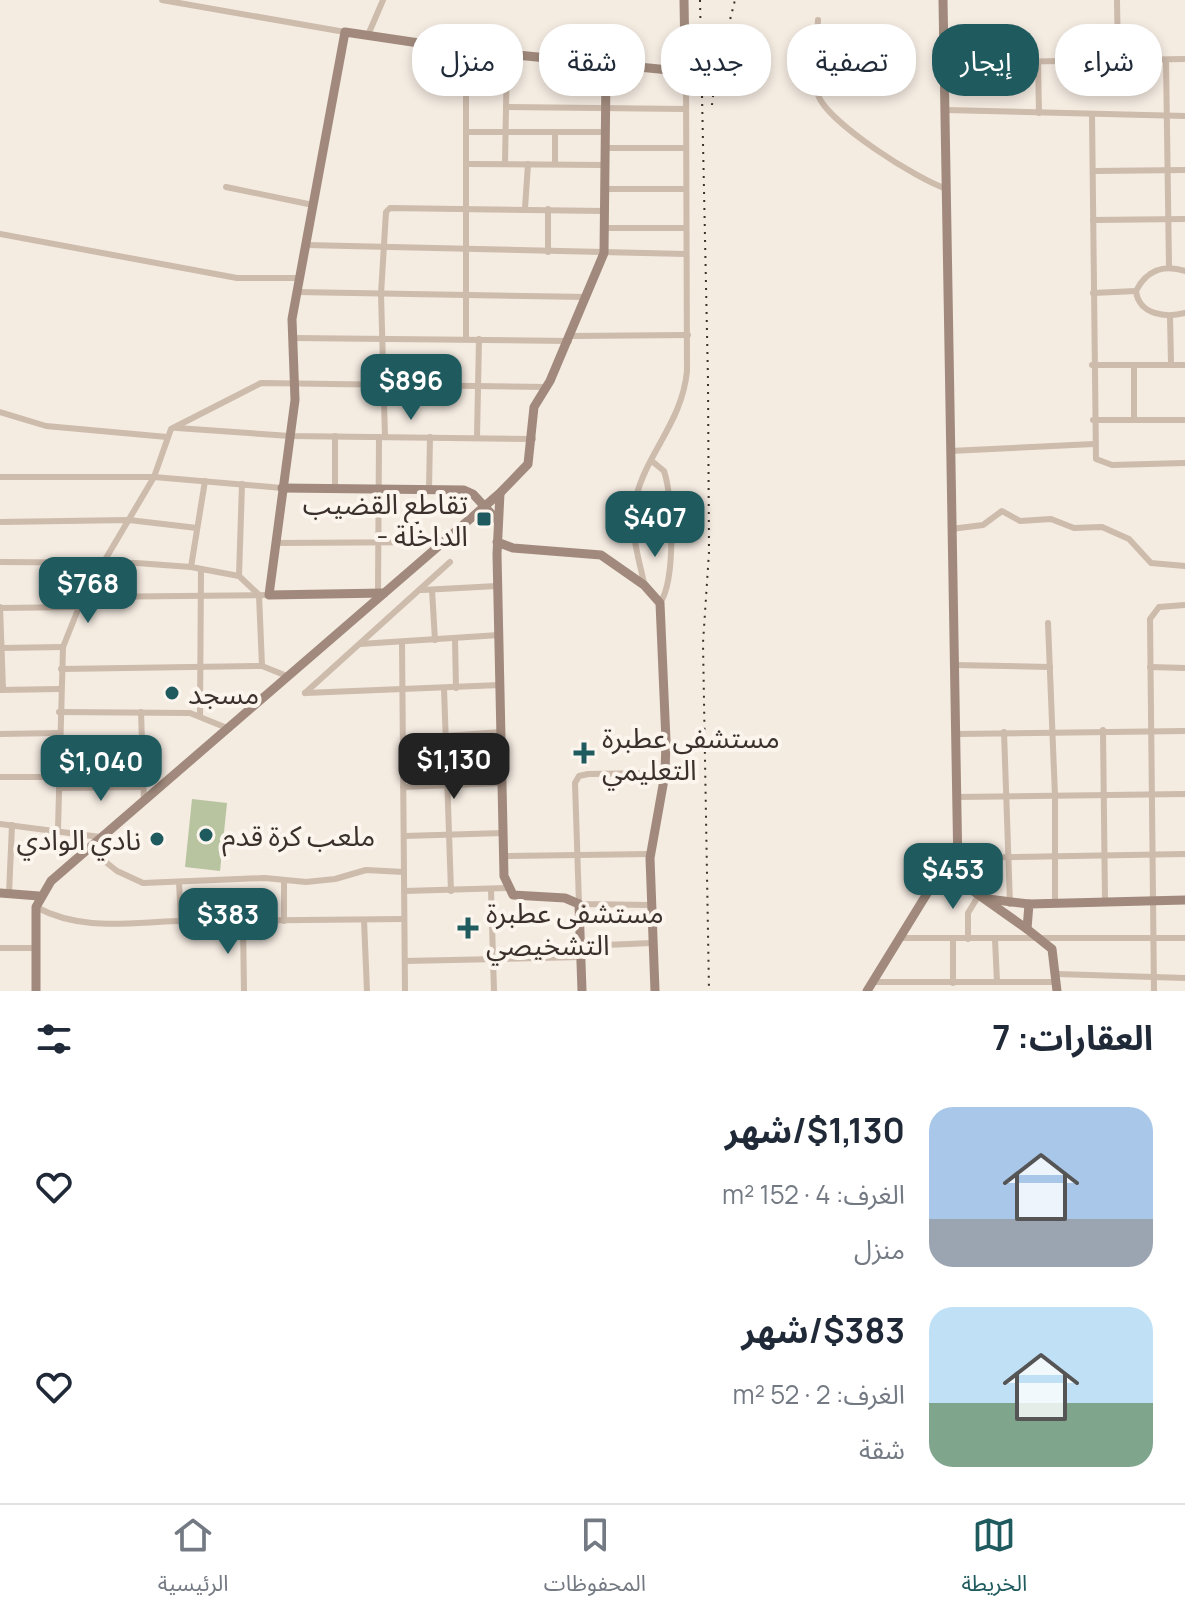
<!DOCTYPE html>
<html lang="ar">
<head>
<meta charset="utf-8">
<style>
	body { margin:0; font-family:Manrope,"Noto Sans Arabic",sans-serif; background:#f6f6f7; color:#1f2937; direction:rtl; height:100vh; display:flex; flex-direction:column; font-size:30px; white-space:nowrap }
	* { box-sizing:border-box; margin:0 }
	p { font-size:26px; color:#747a83 }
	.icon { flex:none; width:44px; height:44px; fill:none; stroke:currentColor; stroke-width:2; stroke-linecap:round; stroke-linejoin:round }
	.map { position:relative; height:991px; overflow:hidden; direction:ltr }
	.drawer { display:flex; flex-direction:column; background:#fff; flex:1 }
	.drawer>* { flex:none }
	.guide { position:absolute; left:24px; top:24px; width:1138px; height:72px; direction:rtl; display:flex; gap:16px }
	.price { position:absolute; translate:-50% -68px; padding:0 18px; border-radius:16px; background:#1f5a5e; color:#fff; font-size:26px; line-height:52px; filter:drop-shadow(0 2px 4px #0008) }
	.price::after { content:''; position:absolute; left:50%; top:48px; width:24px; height:18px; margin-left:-12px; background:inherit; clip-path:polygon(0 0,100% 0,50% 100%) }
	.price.on { background:#222; color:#fff }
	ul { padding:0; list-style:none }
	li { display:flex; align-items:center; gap:24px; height:200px; padding:0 32px }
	li span { display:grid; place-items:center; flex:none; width:224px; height:160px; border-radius:24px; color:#555 }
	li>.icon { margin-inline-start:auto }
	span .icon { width:96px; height:96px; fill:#fffc; stroke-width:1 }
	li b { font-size:34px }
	h2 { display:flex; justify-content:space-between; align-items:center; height:96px; padding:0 32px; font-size:34px }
	.chip { padding:0 28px; border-radius:32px; background:#fff; box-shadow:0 4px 12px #0003; font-size:28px; line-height:72px }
	.chip.on { background:#1f5a5e; color:#fff }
	.tabs { display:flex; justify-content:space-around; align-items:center; height:112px; border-top:2px solid #e0e1e3; background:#fff; font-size:22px; color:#747a83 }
	.tabs a { display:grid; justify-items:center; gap:4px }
	.tabs .on { color:#1f5a5e }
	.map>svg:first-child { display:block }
	.park { fill:#b8c4a0 }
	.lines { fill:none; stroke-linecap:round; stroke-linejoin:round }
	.street { stroke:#cdbbac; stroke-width:6 }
	.secondary { stroke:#a18a7d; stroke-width:9 }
	.rail { stroke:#3b302b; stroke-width:2; stroke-dasharray:2 6; stroke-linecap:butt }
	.poi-dot { fill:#1f5a5e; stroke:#fbf5ee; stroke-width:3 }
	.labels { text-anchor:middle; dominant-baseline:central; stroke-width:8; stroke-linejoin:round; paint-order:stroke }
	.poi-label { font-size:28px; fill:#3b302b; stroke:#fbf5ee; text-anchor:start }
</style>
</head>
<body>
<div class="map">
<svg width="1185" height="991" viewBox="0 0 1185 991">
	<rect width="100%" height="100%" fill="#f4ebe1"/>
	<!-- park -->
	<path class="park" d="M 192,799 L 227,803 L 220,871 L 185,867 Z"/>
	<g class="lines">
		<!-- street -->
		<g class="street">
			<path d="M 162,0 L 345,32"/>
			<path d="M 1117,0 L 1118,61"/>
			<path d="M 818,20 C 817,43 811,73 818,95 C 828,123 918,180 947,189"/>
			<path d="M 368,35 L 383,0"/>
			<path d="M 1166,60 L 1169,267"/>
			<path d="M 1038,62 L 1039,113"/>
			<path d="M 944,63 L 1185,59"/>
			<path d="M 506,107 L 686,109"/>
			<path d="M 945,110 L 1185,116"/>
			<path d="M 1092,115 L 1096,459 L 1112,465 L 1185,463"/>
			<path d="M 467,132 L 605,132"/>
			<path d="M 605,148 L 686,148"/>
			<path d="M 505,163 L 507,53"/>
			<path d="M 468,164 L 604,165"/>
			<path d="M 555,164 L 555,133"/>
			<path d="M 1094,171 L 1185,170"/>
			<path d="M 226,187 L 313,205"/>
			<path d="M 605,189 L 686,189"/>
			<path d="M 525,208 L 528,164"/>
			<path d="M 1093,220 L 1185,219"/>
			<path d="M 605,228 L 686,228"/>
			<path d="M 0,234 L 237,278 L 299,278"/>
			<path d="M 305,245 L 686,254"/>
			<path d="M 548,252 L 548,209"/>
			<path d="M 1185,271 C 1163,264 1146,271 1136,291 C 1139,315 1166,318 1185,313"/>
			<path d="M 296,292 L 587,297"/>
			<path d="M 1093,293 L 1136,291"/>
			<path d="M 1170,316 L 1171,364"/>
			<path d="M 571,336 L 688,335"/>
			<path d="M 292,338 L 569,341"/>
			<path d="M 466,338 L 466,50"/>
			<path d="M 1092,365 L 1185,365"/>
			<path d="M 1134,365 L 1134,420"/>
			<path d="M 0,412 L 46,426 L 167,437"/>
			<path d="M 1093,420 L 1185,420"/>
			<path d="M 177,428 L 290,436 L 533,439"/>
			<path d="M 385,437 L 381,294 L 386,212 L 390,208 L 605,211"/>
			<path d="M 477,437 L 479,339"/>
			<path d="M 950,451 L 1094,444"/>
			<path d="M 653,462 L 664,471 C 673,497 676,580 660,603"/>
			<path d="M 0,477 L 154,477 L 282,488"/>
			<path d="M 335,488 L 335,436"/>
			<path d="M 429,489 L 430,437"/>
			<path d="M 0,522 L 129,520 L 197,528"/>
			<path d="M 633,522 L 669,521"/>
			<path d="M 951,529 L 983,525 L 1002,511 L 1020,521 L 1051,519 L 1074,528 L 1102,527 L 1129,539 L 1151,563 L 1185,566"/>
			<path d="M 275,543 L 442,542"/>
			<path d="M 0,562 L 136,563 L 191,567 L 239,576 L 259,595 L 262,666"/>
			<path d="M 191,567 L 205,481"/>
			<path d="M 239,576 L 242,484"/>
			<path d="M 644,583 C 638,555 628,526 636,497 C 648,451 682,422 687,371 L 686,79 L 681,64"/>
			<path d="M 422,590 L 497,586"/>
			<path d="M 432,590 L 435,640"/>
			<path d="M 378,593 L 379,437"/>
			<path d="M 83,597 L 269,595"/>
			<path d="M 0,607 L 3,689"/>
			<path d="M 0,608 L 79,607"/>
			<path d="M 1048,623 L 1055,796 L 1055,903"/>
			<path d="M 455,639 L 456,688"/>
			<path d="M 402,642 L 405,991"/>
			<path d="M 360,644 L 499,635"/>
			<path d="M 0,648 L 63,647"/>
			<path d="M 954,665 L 1050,667"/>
			<path d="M 1150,667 L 1185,668"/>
			<path d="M 61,669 L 262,666 L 287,676"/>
			<path d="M 444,688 L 451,891"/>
			<path d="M 0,690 L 59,689"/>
			<path d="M 305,693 L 450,562"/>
			<path d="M 305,693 L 500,685"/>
			<path d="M 59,712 L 190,713 L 227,728"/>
			<path d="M 141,712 L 144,800"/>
			<path d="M 200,716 L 201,569"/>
			<path d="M 1103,730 L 1105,901"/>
			<path d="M 1004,732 L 1010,904"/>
			<path d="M 0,734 L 59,733"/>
			<path d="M 956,734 L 1185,731"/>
			<path d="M 403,739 L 501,732"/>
			<path d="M 650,773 L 588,774 L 579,776 L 575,783 L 579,904 L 651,905"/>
			<path d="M 0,777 L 59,777"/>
			<path d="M 403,787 L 503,783"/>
			<path d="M 59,788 L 143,787"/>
			<path d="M 956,797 L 1185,794"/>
			<path d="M 0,824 L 100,837"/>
			<path d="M 58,829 L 63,647 L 83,597 L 154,477 L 171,429 L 261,383 L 547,387"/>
			<path d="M 404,836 L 504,833"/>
			<path d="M 88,848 L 117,871 L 143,883 L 265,878 L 306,882 L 335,879 L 366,870 L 404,872"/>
			<path d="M 504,856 L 650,854"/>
			<path d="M 957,858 L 1185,854"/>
			<path d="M 284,881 L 284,921"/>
			<path d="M 179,882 L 181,921"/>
			<path d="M 491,890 L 494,991"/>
			<path d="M 404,891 L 507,888"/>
			<path d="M 9,894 L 12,825"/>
			<path d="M 36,907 C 84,933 135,921 187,921 C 260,921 332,920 404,919"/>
			<path d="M 364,920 L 367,991"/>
			<path d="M 243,921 L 244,991"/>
			<path d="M 899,938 L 1185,938"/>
			<path d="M 968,939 L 968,913 L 979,895"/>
			<path d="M 995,939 L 997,982"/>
			<path d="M 581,946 L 652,943"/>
			<path d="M 0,948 L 34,948"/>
			<path d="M 405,961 L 582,957"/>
			<path d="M 1057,974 L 1185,978"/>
			<path d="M 873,982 L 1057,982"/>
			<path d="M 953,983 L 953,939"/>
			<path d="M 1154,991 L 1150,619 L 1159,607 L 1185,605"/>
		</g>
		<!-- secondary -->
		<g class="secondary">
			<path d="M 943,0 L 958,871 L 962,883 L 1027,929"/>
			<path d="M 282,488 L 464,490 L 473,494 L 498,521"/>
			<path d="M 500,493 L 497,554 L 504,876 L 513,895 L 565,898 L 579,904 L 582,991"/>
			<path d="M 497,542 L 513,548 L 601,555 L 644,585 L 660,603 L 666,741 L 665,774 L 650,858 L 655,991"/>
			<path d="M 384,593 L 269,595 L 295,400 L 292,319 L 345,32 L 466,50 L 669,70 L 681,64 L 685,58 L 684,0"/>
			<path d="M 0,893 L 39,896"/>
			<path d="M 988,899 L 1029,904"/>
			<path d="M 36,991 L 36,907 L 51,881 L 500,493 L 528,464 L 534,407 L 550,381 L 604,253 L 606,74 L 600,63"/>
			<path d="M 867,991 L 955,848"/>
			<path d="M 1057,991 L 1052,949 L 1027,929 L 1029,904 L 1185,900"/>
		</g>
		<!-- rail -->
		<g class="rail">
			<path d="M 700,0 L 708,380 L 709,552 L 703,643 L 709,991"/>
			<path d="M 712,105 L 715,80 L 735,0"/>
		</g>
	</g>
	<!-- markers -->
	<g class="poi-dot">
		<rect x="476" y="511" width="16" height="16" rx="4"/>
		<circle cx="172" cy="693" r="8"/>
		<path d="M580 741h8v8h8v8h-8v8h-8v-8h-8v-8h8z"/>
		<circle cx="206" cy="835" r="8"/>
		<circle cx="157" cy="839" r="8"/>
		<path d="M464 916h8v8h8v8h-8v8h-8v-8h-8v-8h8z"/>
	</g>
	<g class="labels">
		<!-- poi labels -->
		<g class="poi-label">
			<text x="468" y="503" text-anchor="end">تقاطع القضيب<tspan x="468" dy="32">- الداخلة</tspan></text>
			<text x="188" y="693">مسجد</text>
			<text x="602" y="737">مستشفى عطبرة<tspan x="602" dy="32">التعليمي</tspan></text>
			<text x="222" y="835">ملعب كرة قدم</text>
			<text x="141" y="839" text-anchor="end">نادي الوادي</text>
			<text x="486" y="912">مستشفى عطبرة<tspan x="486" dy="32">التشخيصي</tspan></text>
		</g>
	</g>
</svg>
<b class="price" style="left:411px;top:422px">$896</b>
<b class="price" style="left:655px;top:559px">$407</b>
<b class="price" style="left:88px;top:625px">$768</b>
<b class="price on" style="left:454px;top:801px">$1,130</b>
<b class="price" style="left:101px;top:803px">$1,040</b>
<b class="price" style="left:953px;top:911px">$453</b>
<b class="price" style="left:228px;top:956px">$383</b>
<div class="guide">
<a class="chip">شراء</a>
<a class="chip on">إيجار</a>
<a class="chip">تصفية</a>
<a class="chip">جديد</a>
<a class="chip">شقة</a>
<a class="chip">منزل</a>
</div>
</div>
<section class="drawer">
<h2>العقارات: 7<svg class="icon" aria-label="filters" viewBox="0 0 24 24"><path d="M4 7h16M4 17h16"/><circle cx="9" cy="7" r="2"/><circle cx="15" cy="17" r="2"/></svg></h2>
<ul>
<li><span style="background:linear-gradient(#a9c7e8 70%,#9aa5b1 0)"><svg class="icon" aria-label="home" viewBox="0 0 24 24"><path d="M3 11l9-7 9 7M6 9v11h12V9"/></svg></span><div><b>$1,130/شهر</b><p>الغرف: 4 · 152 m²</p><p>منزل</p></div><svg class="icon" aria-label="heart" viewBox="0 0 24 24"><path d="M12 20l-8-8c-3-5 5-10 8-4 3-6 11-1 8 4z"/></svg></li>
<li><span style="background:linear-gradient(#bfe0f5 60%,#7fa58c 0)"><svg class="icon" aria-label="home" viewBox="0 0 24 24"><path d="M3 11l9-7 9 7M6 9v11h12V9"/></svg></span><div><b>$383/شهر</b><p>الغرف: 2 · 52 m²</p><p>شقة</p></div><svg class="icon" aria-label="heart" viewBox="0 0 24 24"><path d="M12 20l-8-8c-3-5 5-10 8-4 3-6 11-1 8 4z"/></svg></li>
</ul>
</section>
<nav class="tabs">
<a class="on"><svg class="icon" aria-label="map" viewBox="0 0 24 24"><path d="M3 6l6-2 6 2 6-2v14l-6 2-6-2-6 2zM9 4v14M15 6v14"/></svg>الخريطة</a>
<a><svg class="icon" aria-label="saved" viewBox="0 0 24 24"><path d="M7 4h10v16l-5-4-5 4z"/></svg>المحفوظات</a>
<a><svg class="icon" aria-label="home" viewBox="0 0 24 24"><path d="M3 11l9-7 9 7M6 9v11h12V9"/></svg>الرئيسية</a>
</nav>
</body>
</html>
